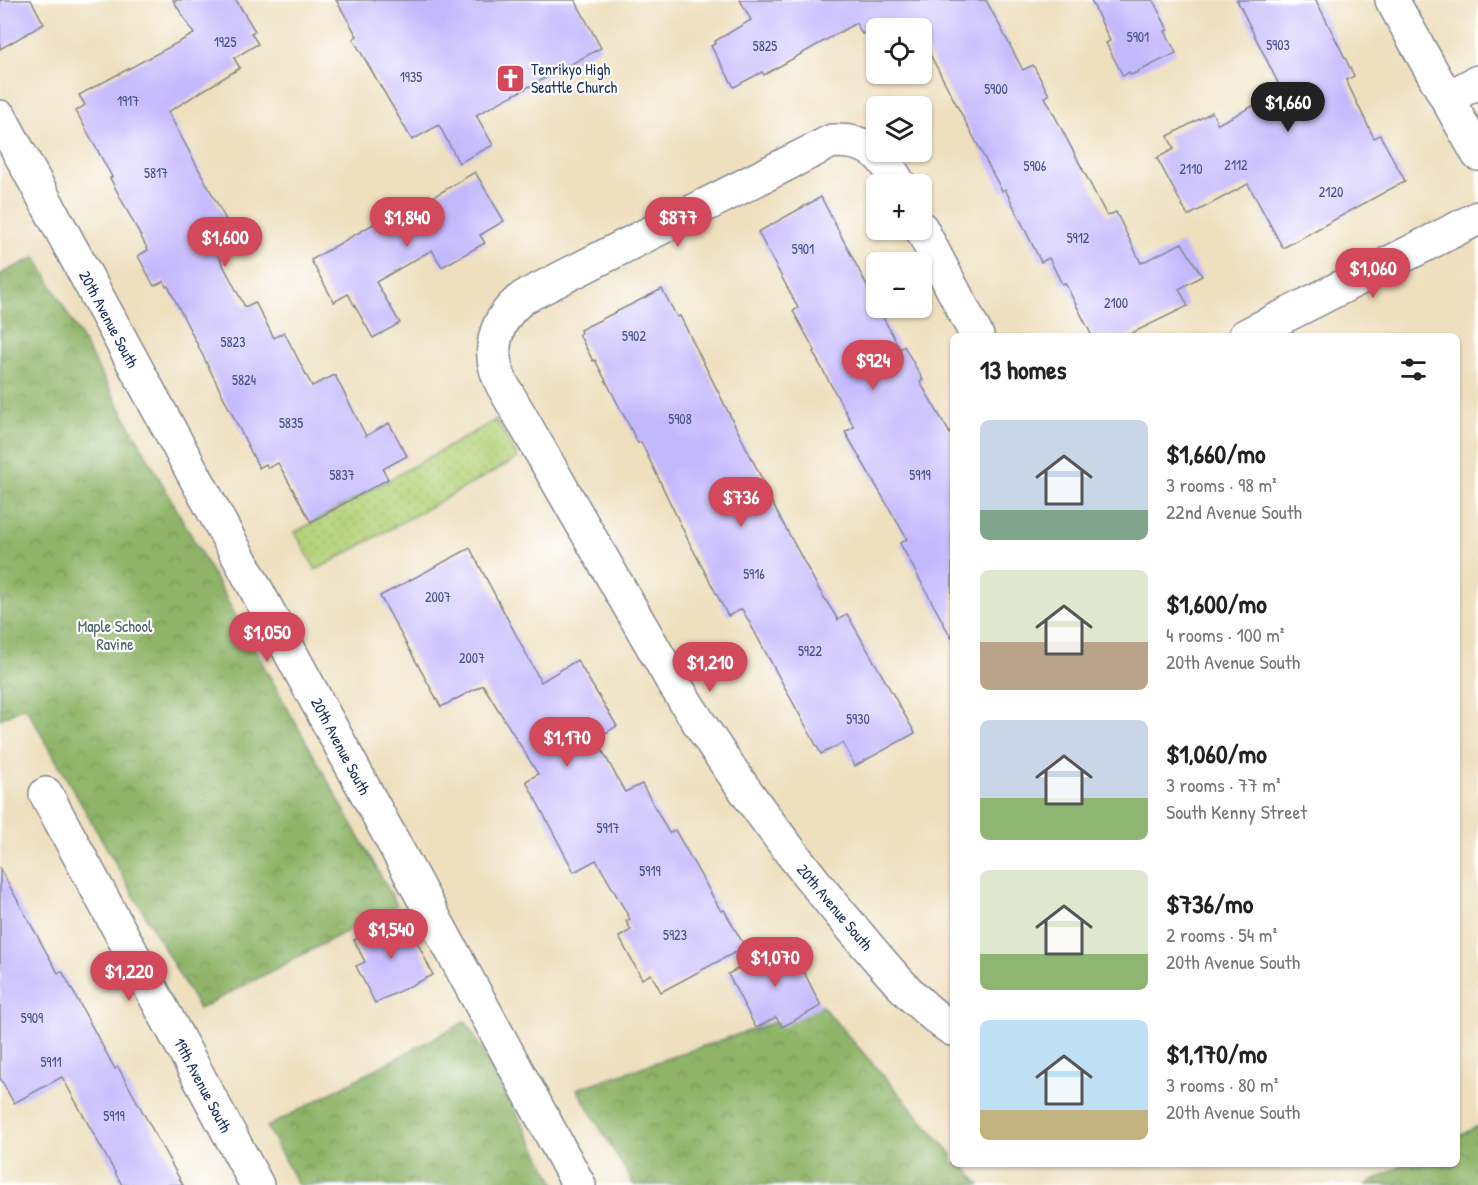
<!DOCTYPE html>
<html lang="en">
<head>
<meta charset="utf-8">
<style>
	body { margin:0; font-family:"Patrick Hand",sans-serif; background:#f2f2f2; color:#222; height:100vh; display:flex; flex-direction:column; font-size:22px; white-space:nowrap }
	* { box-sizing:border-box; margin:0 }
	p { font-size:20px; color:#767676 }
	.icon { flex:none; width:33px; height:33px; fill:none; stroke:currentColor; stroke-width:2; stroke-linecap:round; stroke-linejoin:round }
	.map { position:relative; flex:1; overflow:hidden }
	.details { position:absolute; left:950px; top:333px; width:510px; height:834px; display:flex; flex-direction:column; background:#fff; border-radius:9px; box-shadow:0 2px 4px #0004 }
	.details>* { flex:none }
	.tools { position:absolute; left:866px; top:18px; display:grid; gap:12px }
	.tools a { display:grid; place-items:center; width:66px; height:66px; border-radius:9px; background:#fff; box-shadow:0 2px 4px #0004; font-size:30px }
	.price { position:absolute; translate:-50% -51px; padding:0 14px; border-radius:21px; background:#d1495b; color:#fff; font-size:20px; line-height:39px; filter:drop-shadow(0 2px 3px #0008) }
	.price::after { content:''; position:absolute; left:50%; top:36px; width:18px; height:14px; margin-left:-9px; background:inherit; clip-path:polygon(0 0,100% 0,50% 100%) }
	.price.current { background:#222; color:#fff }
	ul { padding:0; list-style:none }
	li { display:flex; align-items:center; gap:18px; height:150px; padding:0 30px }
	li span { display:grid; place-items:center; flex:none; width:168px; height:120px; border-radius:9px; color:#555 }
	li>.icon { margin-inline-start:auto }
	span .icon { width:72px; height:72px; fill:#fffc; stroke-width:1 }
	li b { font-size:26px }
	h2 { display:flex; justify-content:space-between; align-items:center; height:72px; padding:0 30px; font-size:26px }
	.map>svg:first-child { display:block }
	.grass { fill:url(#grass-dots); stroke:#68806b; stroke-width:1.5 }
	.forest { fill:url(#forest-crowns); stroke:#557263; stroke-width:1.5 }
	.building { fill:#c4b8fd }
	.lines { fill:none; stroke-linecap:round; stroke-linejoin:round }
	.minor-casing { stroke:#84878e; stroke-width:36 }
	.minor { stroke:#fff; stroke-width:33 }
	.labels { text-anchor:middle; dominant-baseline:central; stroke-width:4.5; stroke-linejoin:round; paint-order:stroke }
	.number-label { font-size:14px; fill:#455186 }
	.poi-label { font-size:16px; fill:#1b2f5e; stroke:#fff; text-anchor:start }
	.street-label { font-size:16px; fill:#1b2f5e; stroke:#fff }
	.park-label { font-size:16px; fill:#496066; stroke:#fff }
</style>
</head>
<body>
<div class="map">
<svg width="1478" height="1185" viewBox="0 0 1478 1185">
	<defs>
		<pattern id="grass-dots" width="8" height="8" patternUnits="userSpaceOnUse" patternTransform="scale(1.5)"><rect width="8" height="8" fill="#b4d278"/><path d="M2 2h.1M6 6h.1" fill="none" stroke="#9ab56a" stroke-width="1.8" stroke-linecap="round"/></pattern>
		<pattern id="forest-crowns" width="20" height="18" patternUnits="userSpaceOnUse" patternTransform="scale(1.5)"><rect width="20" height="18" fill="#8fb468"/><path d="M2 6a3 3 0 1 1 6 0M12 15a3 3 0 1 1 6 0" fill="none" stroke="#749359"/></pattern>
	</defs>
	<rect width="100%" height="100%" fill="#fff"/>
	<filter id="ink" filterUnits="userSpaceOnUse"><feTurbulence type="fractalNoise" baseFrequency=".0167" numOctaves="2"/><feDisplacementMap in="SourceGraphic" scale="12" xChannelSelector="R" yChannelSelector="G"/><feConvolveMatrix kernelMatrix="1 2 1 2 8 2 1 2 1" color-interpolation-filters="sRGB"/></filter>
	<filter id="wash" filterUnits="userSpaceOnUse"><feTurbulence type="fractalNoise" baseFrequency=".008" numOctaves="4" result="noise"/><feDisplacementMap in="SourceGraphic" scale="24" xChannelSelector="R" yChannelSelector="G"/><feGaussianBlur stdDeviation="1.35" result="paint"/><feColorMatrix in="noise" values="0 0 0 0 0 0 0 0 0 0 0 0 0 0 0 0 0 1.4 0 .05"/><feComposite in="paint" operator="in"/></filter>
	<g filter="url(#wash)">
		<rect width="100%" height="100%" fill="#eedfbe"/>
		<!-- grass -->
		<path class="grass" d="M 496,420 L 518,458 L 316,570 L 295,532 Z"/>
		<!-- forest -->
		<g class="forest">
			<path d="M 36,257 L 397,905 L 199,1009 L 25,706 L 0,719 L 0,274 Z"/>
			<path d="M 822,1006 L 952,1154 L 952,1164 L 962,1164 L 980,1185 L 634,1185 L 577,1089 Z"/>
			<path d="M 466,1021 L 556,1185 L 298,1185 L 267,1127 Z"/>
			<path d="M 1478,1126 L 1478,1185 L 1365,1185 L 1405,1164 L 1456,1164 L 1457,1137 Z"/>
		</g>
		<g id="blocks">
			<!-- building -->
			<g class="building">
				<path d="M 0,0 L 31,0 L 44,24 L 0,49 Z"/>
				<path d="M 173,0 L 236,0 L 255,31 L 251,33 L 258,44 L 234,58 L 240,68 L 168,112 L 232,231 L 210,240 L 245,307 L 255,302 L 274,338 L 284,332 L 312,386 L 335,375 L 366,436 L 389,423 L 407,456 L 383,469 L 388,479 L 311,522 L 278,463 L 268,468 L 266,464 L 259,468 L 168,286 L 166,287 L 164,281 L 154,286 L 138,256 L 148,250 L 110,178 L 112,177 L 76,111 L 85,105 L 79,95 L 194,34 Z"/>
				<path d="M 336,0 L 575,0 L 601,48 L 476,115 L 493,145 L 459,163 L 439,125 L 412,140 L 353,39 L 357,36 Z"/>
				<path d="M 740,0 L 986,0 L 1023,70 L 1033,65 L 1049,95 L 1045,97 L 1107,216 L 1116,212 L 1141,263 L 1182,243 L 1202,276 L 1179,289 L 1188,306 L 1126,336 L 1092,336 L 1065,283 L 1062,284 L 1049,258 L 1041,262 L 1005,189 L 1002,191 L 925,45 L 921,47 L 921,28 L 876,28 L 876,46 L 868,31 L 862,34 L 856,23 L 764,75 L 762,72 L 734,87 L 711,46 L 716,43 L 715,41 L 751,20 Z"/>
				<path d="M 1091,0 L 1153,0 L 1168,30 L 1165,31 L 1176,53 L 1131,75 L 1129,72 L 1123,76 L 1106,43 L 1110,41 Z"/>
				<path d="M 1237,0 L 1316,0 L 1354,76 L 1346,80 L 1374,138 L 1380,135 L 1405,181 L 1283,248 L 1248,184 L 1188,216 L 1157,158 L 1174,149 L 1168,136 L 1212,112 L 1218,124 L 1282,91 Z"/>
				<path d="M 475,172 L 504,221 L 480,235 L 485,243 L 442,267 L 432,250 L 376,282 L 400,323 L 373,338 L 348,294 L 334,302 L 311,260 L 382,219 L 386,225 Z"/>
				<path d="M 821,197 L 876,303 L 876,308 L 878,308 L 900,349 L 904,346 L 923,380 L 920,382 L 952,437 L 952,639 L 900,543 L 907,539 L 845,432 L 854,427 L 813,352 L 815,351 L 793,311 L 798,308 L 758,232 Z"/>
				<path d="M 662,289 L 677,317 L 680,316 L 767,489 L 765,490 L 820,591 L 838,620 L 847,614 L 915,733 L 855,766 L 843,743 L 821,754 L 742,609 L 728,616 L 688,540 L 641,442 L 638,443 L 595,360 L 593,361 L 579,334 L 581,333 L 580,330 Z"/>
				<path d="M 470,548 L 541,682 L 577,660 L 617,726 L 596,739 L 625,792 L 642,784 L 669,833 L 675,830 L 721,911 L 724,910 L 745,947 L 661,992 L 651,974 L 642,979 L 619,937 L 631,930 L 626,921 L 630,919 L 596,860 L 574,872 L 526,781 L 538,774 L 483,685 L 441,707 L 380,596 Z"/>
				<path d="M 0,869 L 58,973 L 62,971 L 115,1069 L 118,1067 L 183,1185 L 122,1185 L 62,1077 L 14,1103 L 0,1078 Z"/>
				<path d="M 404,915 L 433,975 L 375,1003 L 356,966 L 365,962 L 354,940 Z"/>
				<path d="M 789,942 L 821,1006 L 782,1027 L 776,1017 L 756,1028 L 728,974 Z"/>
			</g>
		</g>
	</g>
	<g filter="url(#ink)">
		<use href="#blocks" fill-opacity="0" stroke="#84878e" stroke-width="1.5"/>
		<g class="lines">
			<defs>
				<g id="minor">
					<path d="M 1392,0 L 1478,154"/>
					<path d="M 1447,98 L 1478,82"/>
					<path d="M 0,117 L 579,1185"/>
					<path d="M 899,184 C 882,153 869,140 832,141 L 524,297 C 494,319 485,353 503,386 L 673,682 C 727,769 787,851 853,929 C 884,965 913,1003 952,1029"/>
					<path d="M 921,228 L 977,336"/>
					<path d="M 1245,336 L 1478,218"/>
					<path d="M 46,794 L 257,1185"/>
				</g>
			</defs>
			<!-- minor casing -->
			<use href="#minor" class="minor-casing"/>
			<!-- minor -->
			<use href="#minor" class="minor"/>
		</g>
	</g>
	<!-- icons -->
	<defs>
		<symbol id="church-square" viewBox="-11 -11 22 22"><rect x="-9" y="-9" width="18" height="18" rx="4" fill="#d1495b" stroke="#fff"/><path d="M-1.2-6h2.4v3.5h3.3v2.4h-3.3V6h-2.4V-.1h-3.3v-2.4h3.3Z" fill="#fff"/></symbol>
	</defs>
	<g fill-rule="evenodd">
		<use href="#church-square" x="494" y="62" width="33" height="33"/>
	</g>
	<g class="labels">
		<!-- number labels -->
		<g class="number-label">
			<text x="1138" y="36">5901</text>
			<text x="225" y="41">1925</text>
			<text x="1278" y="44">5903</text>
			<text x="765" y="45">5825</text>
			<text x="411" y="76">1935</text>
			<text x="996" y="88">5900</text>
			<text x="128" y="100">1917</text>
			<text x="1236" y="164">2112</text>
			<text x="1035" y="165">5906</text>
			<text x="1191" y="168">2110</text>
			<text x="156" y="172">5817</text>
			<text x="1331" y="191">2120</text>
			<text x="1078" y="237">5912</text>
			<text x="803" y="248">5901</text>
			<text x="1116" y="302">2100</text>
			<text x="634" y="335">5902</text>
			<text x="233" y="341">5823</text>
			<text x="244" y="379">5824</text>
			<text x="680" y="418">5908</text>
			<text x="291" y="422">5835</text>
			<text x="342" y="474">5837</text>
			<text x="920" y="474">5919</text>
			<text x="754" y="573">5916</text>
			<text x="438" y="596">2007</text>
			<text x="810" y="650">5922</text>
			<text x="472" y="657">2007</text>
			<text x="858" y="718">5930</text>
			<text x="608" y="827">5917</text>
			<text x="650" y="870">5919</text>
			<text x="675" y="934">5923</text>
			<text x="32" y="1017">5909</text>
			<text x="51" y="1061">5911</text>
			<text x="114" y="1115">5919</text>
		</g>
		<!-- poi labels -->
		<g class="poi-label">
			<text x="531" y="69">Tenrikyo High<tspan x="531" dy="18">Seattle Church</tspan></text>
		</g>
		<!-- street labels -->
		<g class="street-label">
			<text transform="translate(109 319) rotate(62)">20th Avenue South</text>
			<text transform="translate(341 746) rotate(62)">20th Avenue South</text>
			<text transform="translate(835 907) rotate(50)">20th Avenue South</text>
			<text transform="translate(203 1085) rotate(62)">19th Avenue South</text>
		</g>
		<!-- park labels -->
		<g class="park-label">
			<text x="115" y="626">Maple School<tspan x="115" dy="18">Ravine</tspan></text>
		</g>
	</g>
</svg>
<div class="tools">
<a><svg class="icon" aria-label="locate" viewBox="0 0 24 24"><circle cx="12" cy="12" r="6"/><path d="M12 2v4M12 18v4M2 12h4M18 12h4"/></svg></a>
<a><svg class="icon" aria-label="layers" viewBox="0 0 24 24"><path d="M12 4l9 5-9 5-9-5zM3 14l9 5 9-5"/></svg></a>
<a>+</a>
<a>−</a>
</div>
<b class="price current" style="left:1288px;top:133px">$1,660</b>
<b class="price" style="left:407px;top:248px">$1,840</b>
<b class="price" style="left:678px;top:248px">$877</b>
<b class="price" style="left:225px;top:268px">$1,600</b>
<b class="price" style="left:1373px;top:299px">$1,060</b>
<b class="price" style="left:873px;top:391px">$924</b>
<b class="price" style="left:741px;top:528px">$736</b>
<b class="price" style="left:267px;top:663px">$1,050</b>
<b class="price" style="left:710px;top:693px">$1,210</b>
<b class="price" style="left:567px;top:768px">$1,170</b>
<b class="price" style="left:391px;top:960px">$1,540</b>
<b class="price" style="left:775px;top:988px">$1,070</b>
<b class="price" style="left:129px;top:1002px">$1,220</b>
<section class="details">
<h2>13 homes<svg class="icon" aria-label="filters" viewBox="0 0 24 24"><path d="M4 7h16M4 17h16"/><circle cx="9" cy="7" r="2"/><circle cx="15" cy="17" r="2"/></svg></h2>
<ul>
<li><span style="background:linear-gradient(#c9d6e8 75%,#7fa58c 0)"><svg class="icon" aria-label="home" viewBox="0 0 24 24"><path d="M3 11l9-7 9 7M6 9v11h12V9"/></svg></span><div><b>$1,660/mo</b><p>3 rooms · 98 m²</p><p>22nd Avenue South</p></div></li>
<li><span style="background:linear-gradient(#dfe7d0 60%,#b9a48a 0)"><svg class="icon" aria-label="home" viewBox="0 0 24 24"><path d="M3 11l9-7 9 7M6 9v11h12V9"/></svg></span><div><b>$1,600/mo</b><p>4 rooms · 100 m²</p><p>20th Avenue South</p></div></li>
<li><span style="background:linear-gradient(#c9d6e8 65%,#8fb573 0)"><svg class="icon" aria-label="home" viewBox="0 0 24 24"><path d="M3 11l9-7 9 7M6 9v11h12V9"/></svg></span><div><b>$1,060/mo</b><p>3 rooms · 77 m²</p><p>South Kenny Street</p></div></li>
<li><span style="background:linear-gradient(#dfe7d0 70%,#8fb573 0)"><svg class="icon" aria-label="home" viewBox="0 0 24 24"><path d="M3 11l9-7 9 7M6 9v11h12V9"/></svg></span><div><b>$736/mo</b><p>2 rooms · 54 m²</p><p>20th Avenue South</p></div></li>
<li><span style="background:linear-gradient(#bfe0f5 75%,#c2b280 0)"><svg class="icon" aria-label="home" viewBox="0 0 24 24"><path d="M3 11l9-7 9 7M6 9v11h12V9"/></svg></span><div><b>$1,170/mo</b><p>3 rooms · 80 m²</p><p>20th Avenue South</p></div></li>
</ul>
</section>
</div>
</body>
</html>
